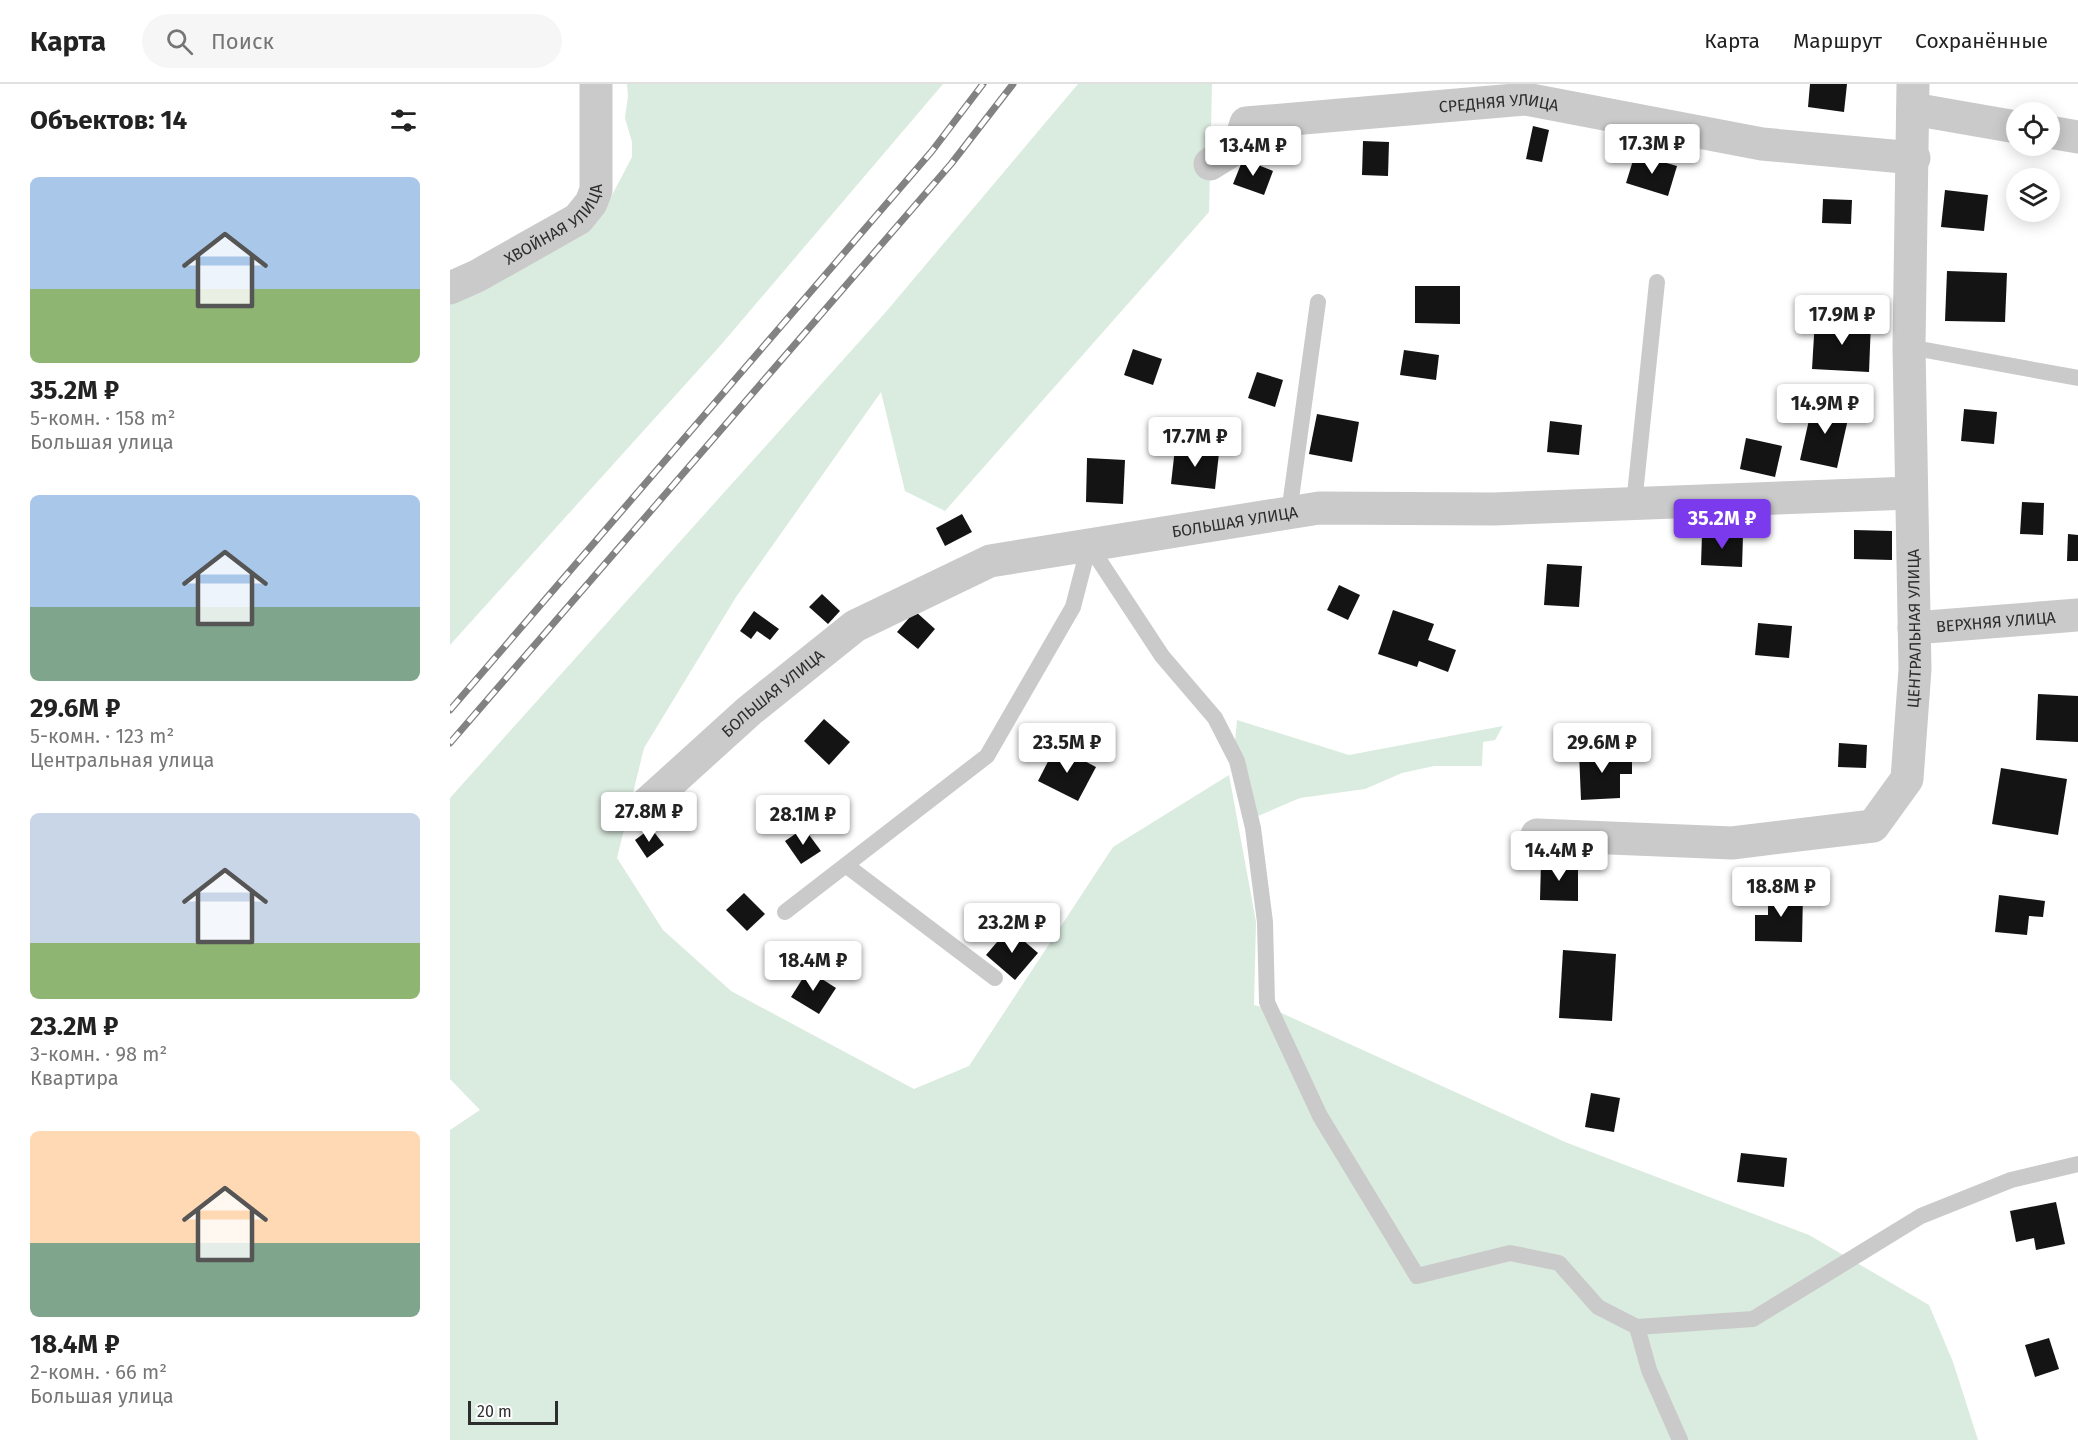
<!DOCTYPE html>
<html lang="ru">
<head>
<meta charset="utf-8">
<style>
	body { margin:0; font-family:"Fira Sans",sans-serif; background:#f6f6f6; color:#222; height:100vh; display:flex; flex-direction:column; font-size:22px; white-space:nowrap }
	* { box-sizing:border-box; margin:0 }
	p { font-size:20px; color:#767676 }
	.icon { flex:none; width:33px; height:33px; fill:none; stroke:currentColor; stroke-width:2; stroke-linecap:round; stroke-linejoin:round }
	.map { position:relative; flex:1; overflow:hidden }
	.drawer { display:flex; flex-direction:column; background:#fff; width:450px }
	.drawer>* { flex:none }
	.buttons { position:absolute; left:1556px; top:18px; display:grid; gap:12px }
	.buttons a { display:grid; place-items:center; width:54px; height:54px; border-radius:50%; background:#fff; box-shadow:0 3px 15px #0003; font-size:30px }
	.scale { position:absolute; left:18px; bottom:15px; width:90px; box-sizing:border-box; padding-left:6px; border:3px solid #2d2d2d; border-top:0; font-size:16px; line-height:21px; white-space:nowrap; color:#2d2d2d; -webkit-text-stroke:4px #fff; paint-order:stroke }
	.price { position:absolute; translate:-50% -51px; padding:0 14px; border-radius:6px; background:#fff; color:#222; font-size:20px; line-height:39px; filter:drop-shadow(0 2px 3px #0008) }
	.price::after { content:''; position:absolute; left:50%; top:36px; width:18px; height:14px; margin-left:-9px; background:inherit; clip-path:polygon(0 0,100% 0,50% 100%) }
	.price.on { background:#7c3aed; color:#fff }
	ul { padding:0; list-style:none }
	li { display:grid; align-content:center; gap:12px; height:318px; padding:0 30px }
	li span { display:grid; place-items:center; height:186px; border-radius:9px; color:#555 }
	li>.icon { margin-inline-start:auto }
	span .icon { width:108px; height:108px; fill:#fffc; stroke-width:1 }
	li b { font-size:26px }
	h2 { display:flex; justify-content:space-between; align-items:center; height:72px; padding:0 30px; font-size:26px }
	header { display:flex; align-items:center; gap:36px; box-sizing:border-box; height:84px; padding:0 30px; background:#fff; border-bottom:2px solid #e0e0e0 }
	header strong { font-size:28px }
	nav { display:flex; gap:33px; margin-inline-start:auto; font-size:21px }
	.search { width:420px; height:54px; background:#f6f6f6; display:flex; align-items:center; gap:15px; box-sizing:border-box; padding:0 21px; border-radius:33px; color:#767676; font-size:22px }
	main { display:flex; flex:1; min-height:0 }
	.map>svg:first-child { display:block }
	.green { fill:#daebdf }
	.building { fill:#141414 }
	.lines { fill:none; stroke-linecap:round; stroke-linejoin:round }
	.lane { stroke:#cacaca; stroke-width:16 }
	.street { stroke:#cacaca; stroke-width:33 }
	.rail-casing { stroke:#828282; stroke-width:7 }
	.rail { stroke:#fff; stroke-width:4.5; stroke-dasharray:14; stroke-linecap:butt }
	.labels { text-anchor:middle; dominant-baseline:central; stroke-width:6; stroke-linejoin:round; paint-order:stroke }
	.street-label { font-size:16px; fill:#2d2d2d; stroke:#fff }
</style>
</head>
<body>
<header>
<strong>Карта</strong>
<div class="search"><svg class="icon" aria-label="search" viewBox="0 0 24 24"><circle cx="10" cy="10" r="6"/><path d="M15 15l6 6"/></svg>Поиск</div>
<nav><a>Карта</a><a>Маршрут</a><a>Сохранённые</a></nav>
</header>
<main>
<section class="drawer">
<h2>Объектов: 14<svg class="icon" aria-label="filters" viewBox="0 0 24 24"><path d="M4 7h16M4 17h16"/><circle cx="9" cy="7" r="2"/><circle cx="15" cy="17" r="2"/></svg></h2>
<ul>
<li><span style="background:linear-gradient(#a9c7e8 60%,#8fb573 0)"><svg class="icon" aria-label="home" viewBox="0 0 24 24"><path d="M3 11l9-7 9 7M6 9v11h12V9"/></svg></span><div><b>35.2M ₽</b><p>5-комн. · 158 m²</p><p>Большая улица</p></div></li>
<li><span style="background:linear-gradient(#a9c7e8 60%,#7fa58c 0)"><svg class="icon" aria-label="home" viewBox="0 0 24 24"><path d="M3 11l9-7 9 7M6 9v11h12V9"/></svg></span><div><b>29.6M ₽</b><p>5-комн. · 123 m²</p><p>Центральная улица</p></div></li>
<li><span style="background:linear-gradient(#c9d6e8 70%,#8fb573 0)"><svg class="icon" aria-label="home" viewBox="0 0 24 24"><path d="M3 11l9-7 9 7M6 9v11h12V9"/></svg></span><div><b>23.2M ₽</b><p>3-комн. · 98 m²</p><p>Квартира</p></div></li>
<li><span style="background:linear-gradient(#ffd9b3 60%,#7fa58c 0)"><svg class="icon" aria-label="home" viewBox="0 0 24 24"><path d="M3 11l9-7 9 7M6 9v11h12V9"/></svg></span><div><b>18.4M ₽</b><p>2-комн. · 66 m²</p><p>Большая улица</p></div></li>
</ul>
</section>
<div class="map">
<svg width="1628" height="1356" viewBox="0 0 1628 1356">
	<rect width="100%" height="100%" fill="#fff"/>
	<!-- green -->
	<g class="green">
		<path d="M 177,0 L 493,0 L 270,262 L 0,561 L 0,215 L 160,115 L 182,73 L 182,58 L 175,34 L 178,12 Z"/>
		<path d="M 628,0 L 762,0 L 759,128 L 495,427 L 455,407 L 431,308 L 286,513 L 194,664 L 167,774 L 213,846 L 281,907 L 464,1005 L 519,982 L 663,763 L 779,691 L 806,838 L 804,921 L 827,927 L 1115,1058 L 1359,1151 L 1479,1221 L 1503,1278 L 1528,1356 L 0,1356 L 0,1046 L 30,1026 L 0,995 L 0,714 L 435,229 Z"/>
		<path d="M 787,636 L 899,671 L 1053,642 L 1045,656 L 1033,658 L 1032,682 L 984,682 L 952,689 L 915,705 L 850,714 L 801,735 L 785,658 Z"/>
	</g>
	<!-- building -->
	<g class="building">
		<path d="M 1360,0 L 1397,0 L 1394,28 L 1358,23 Z"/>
		<path d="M 1083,42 L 1099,46 L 1092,78 L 1076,75 Z"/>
		<path d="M 913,57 L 939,58 L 938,92 L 912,91 Z"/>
		<path d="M 1185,70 L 1227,82 L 1218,112 L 1176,99 Z"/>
		<path d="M 793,75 L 823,87 L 814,111 L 783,100 Z"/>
		<path d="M 1495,106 L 1538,111 L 1534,147 L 1491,143 Z"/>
		<path d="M 1373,115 L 1402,116 L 1401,140 L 1372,139 Z"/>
		<path d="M 1497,187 L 1557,189 L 1555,238 L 1495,237 Z"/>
		<path d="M 965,202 L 1010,202 L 1010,240 L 965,239 Z"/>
		<path d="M 1365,235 L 1421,238 L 1419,288 L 1362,285 Z"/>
		<path d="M 683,265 L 712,275 L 703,301 L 674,291 Z"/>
		<path d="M 954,266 L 989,271 L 986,296 L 950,291 Z"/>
		<path d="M 807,288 L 833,296 L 825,323 L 798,314 Z"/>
		<path d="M 1363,318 L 1400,326 L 1387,384 L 1350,376 Z"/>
		<path d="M 1514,325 L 1547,328 L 1544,360 L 1511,357 Z"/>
		<path d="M 867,330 L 909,338 L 902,378 L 859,370 Z"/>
		<path d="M 1100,337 L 1132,341 L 1129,371 L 1097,368 Z"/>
		<path d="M 1296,354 L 1332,362 L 1325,393 L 1290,385 Z"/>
		<path d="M 725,364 L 769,369 L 765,405 L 721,400 Z"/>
		<path d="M 637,374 L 675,376 L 673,420 L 636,418 Z"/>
		<path d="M 1572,418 L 1594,419 L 1593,451 L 1570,450 Z"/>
		<path d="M 512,430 L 522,448 L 495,462 L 486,444 Z"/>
		<path d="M 1404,446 L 1442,447 L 1442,476 L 1404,475 Z"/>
		<path d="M 1252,449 L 1293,451 L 1292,483 L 1251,481 Z"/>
		<path d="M 1618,450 L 1628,451 L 1628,477 L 1617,477 Z"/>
		<path d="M 1097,480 L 1132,482 L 1129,523 L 1094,521 Z"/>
		<path d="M 889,501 L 910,511 L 898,536 L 877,526 Z"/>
		<path d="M 372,510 L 390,527 L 378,540 L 359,523 Z"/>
		<path d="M 943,526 L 984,540 L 978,556 L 1006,566 L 998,588 L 969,577 L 967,583 L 928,570 Z"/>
		<path d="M 304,527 L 329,545 L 320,556 L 307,547 L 301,555 L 290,547 Z"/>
		<path d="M 465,527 L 485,545 L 468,565 L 447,548 Z"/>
		<path d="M 1308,539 L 1342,542 L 1339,574 L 1305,571 Z"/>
		<path d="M 1588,610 L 1628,612 L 1628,658 L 1586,656 Z"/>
		<path d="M 374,635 L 400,658 L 379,681 L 354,657 Z"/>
		<path d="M 1389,659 L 1417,661 L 1416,684 L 1388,683 Z"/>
		<path d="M 606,662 L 646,683 L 628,717 L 588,697 Z"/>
		<path d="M 1168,667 L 1169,676 L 1182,675 L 1182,690 L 1170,690 L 1170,714 L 1131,716 L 1129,668 Z"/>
		<path d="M 1551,684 L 1617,695 L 1608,751 L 1542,740 Z"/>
		<path d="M 201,744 L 214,761 L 197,774 L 185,756 Z"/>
		<path d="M 354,744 L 371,767 L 351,780 L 335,757 Z"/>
		<path d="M 1091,778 L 1128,779 L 1128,817 L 1090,816 Z"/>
		<path d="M 1318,807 L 1353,808 L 1352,858 L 1305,857 L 1305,831 L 1318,831 Z"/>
		<path d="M 294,809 L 315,830 L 297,847 L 276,826 Z"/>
		<path d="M 1549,811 L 1595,817 L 1593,833 L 1579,832 L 1577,851 L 1545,848 Z"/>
		<path d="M 559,844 L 588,869 L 565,896 L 536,871 Z"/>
		<path d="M 1113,866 L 1166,870 L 1162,937 L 1109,934 Z"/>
		<path d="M 358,886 L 386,904 L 369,930 L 341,913 Z"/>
		<path d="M 1141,1009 L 1170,1014 L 1164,1048 L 1135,1043 Z"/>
		<path d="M 1291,1069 L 1337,1074 L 1334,1103 L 1287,1098 Z"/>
		<path d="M 1606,1118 L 1615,1160 L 1586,1166 L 1584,1154 L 1566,1158 L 1560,1127 Z"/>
		<path d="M 1599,1254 L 1609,1285 L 1585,1293 L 1575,1261 Z"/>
	</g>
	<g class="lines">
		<!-- lane -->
		<g class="lane">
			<path d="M 1459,263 L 1628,294"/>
			<path d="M 1184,420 L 1207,198"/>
			<path d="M 839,429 L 868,218"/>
			<path d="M 639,461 L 712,572 L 765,634 L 787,677 L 803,744 L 815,838 L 817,918 L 870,1032 L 967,1192 L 1060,1169 L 1109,1179 L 1148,1223 L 1187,1243 L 1303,1235 L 1471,1132 L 1561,1096 L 1628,1080"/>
			<path d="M 397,782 L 545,894"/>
			<path d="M 335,828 L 537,672 L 623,523 L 639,461"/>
			<path d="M 1187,1243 L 1199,1286 L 1230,1356"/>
		</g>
		<!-- street -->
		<g class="street">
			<path d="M 1463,25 L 1566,43"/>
			<path d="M 1599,48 L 1628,53"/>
			<path id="s1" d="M 760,80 L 789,62 L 796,39 L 1076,15 L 1312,60 L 1464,74"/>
			<path id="s2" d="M 0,204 L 27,192 L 128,135 L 141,119 L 146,106 L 146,0"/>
			<path id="s3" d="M 1464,544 L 1628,531"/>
			<path id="s4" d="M 192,724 L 299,627 L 405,542 L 540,477 L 869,424 L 1044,425 L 1461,409"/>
			<path id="s5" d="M 1087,751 L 1282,759 L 1423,742 L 1457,695 L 1465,585 L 1459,263 L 1463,0"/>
		</g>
		<defs>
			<g id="rail">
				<path d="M 0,626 L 482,67 L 533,0"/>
				<path d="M 0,659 L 501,80 L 563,0"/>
			</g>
		</defs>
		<!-- rail casing -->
		<use href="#rail" class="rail-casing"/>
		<!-- rail -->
		<use href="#rail" class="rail"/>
	</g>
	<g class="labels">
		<!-- street labels -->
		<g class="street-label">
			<text stroke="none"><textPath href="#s1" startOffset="312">СРЕДНЯЯ УЛИЦА</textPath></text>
			<text stroke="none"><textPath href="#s2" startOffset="124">ХВОЙНАЯ УЛИЦА</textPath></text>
			<text stroke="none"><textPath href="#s4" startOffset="678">БОЛЬШАЯ УЛИЦА</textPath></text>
			<text stroke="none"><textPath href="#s3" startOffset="82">ВЕРХНЯЯ УЛИЦА</textPath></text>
			<text stroke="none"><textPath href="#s5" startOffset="546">ЦЕНТРАЛЬНАЯ УЛИЦА</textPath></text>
			<text stroke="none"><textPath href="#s4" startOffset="174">БОЛЬШАЯ УЛИЦА</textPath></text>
		</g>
	</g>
</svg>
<div class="buttons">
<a><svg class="icon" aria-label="locate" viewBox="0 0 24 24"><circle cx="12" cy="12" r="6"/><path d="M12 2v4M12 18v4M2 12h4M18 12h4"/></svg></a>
<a><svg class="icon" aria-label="layers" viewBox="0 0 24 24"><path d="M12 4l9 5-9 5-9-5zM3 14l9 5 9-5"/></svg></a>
</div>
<div class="scale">20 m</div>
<b class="price" style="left:1202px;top:91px">17.3M ₽</b>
<b class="price" style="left:803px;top:93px">13.4M ₽</b>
<b class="price" style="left:1392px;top:262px">17.9M ₽</b>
<b class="price" style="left:1375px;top:351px">14.9M ₽</b>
<b class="price" style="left:745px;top:384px">17.7M ₽</b>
<b class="price on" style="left:1272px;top:466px">35.2M ₽</b>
<b class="price" style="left:617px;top:690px">23.5M ₽</b>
<b class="price" style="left:1152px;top:690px">29.6M ₽</b>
<b class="price" style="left:199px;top:759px">27.8M ₽</b>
<b class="price" style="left:353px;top:762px">28.1M ₽</b>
<b class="price" style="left:1109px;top:798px">14.4M ₽</b>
<b class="price" style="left:1331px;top:834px">18.8M ₽</b>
<b class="price" style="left:562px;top:870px">23.2M ₽</b>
<b class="price" style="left:363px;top:908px">18.4M ₽</b>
</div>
</main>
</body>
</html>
